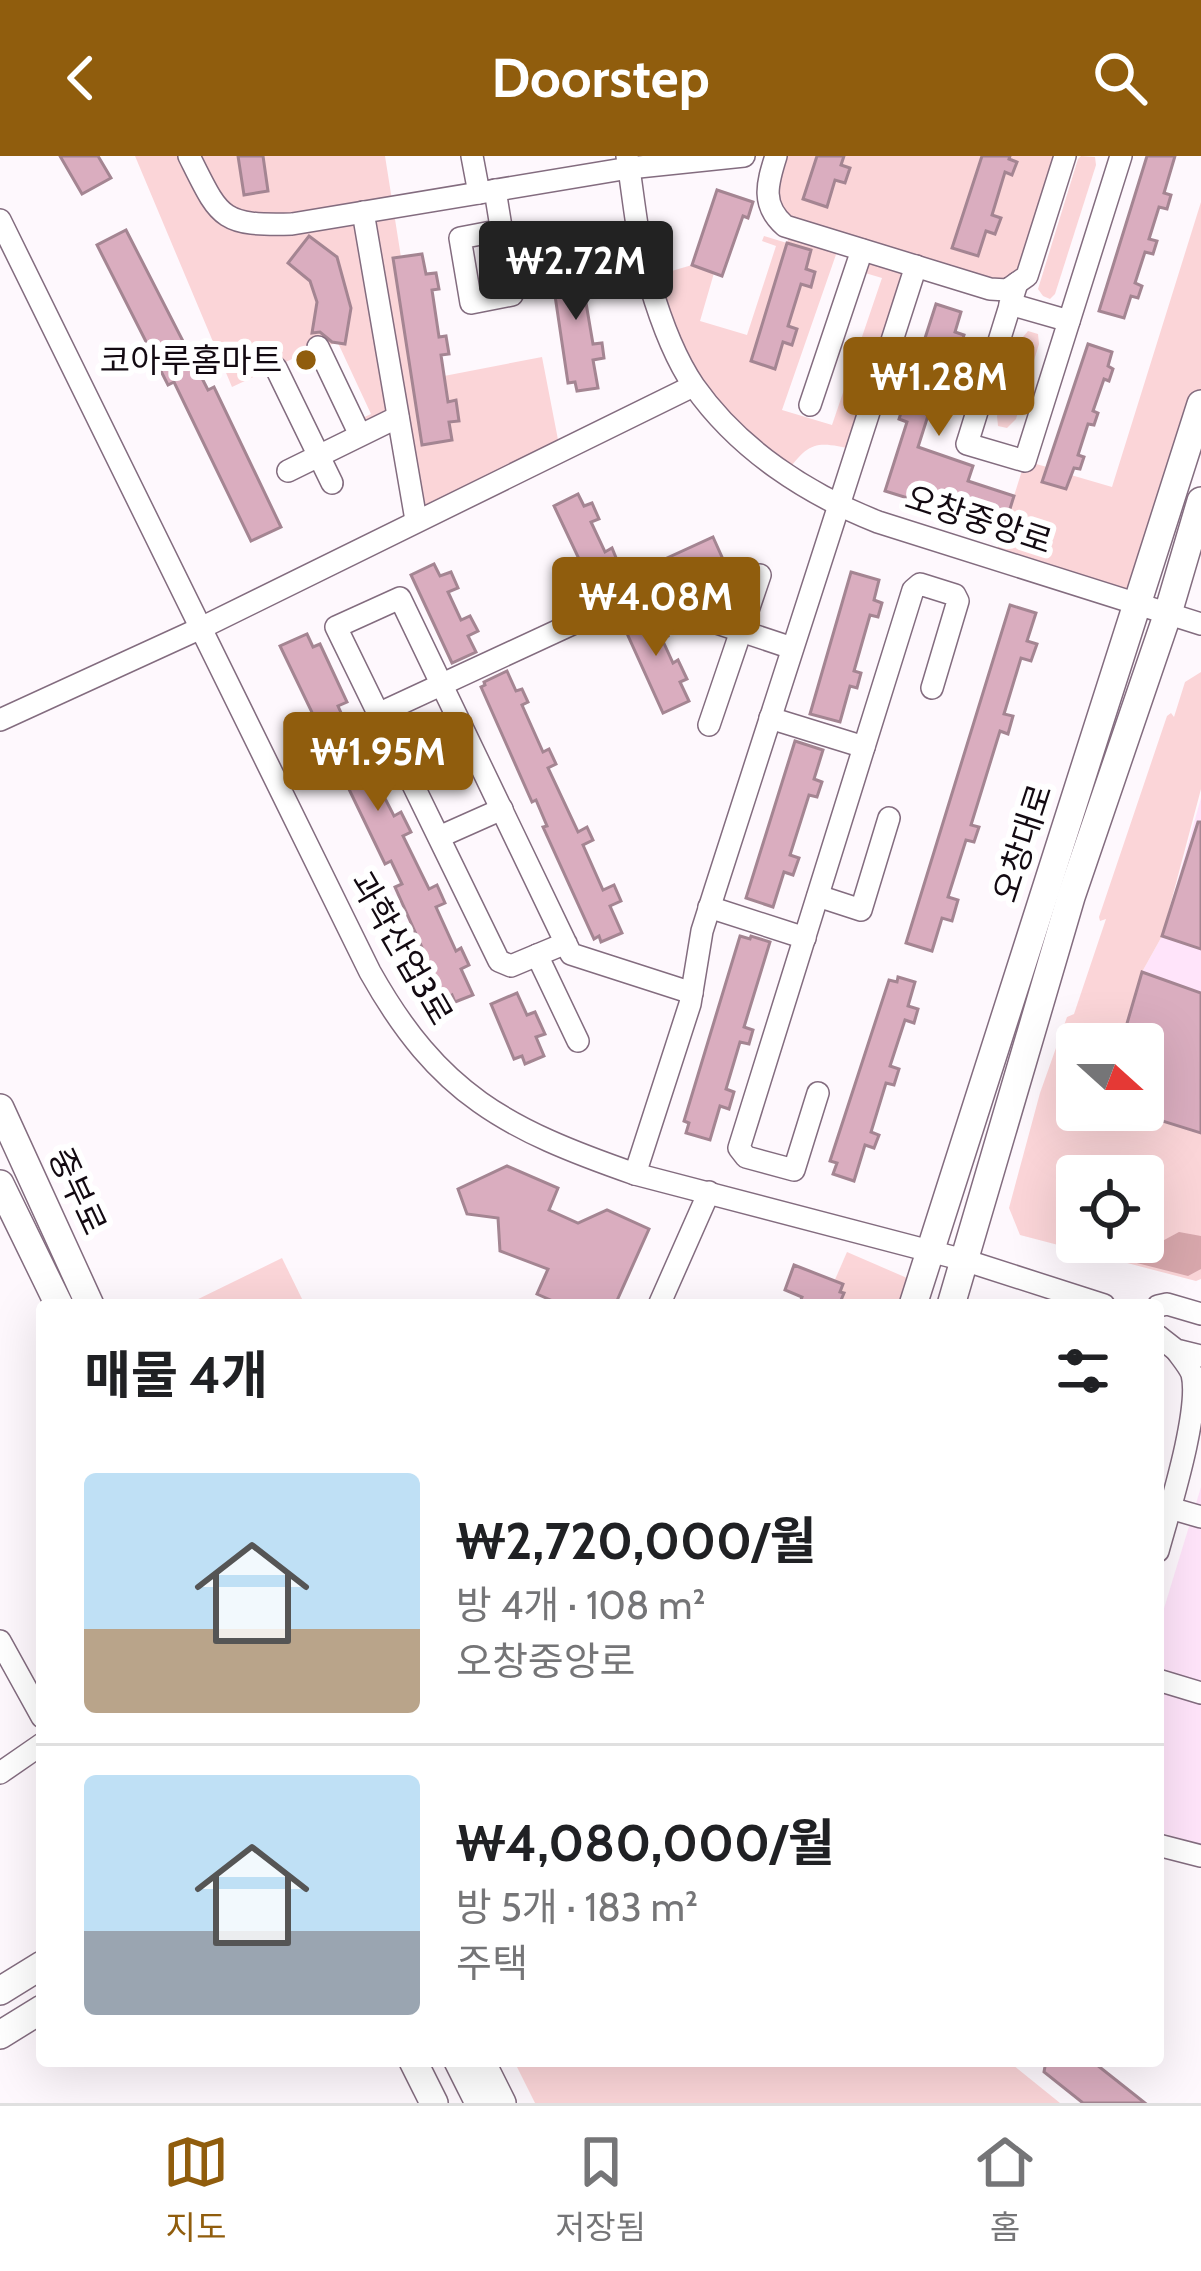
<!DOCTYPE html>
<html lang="ko">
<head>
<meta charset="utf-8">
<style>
	body { margin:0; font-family:Cabin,"Noto Sans KR",sans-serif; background:#f6f6f6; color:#202124; height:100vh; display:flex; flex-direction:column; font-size:45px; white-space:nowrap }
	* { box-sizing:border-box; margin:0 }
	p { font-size:39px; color:#757577 }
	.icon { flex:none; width:66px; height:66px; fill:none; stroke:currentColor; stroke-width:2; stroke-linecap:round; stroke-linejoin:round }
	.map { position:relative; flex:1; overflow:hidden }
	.sheet { position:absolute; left:36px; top:1143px; width:1128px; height:768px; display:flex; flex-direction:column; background:#fff; border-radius:12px; box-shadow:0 12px 48px #0002 }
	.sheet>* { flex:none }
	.needle { width:78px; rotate:111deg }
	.controls { position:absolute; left:1056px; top:867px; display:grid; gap:24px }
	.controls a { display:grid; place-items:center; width:108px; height:108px; border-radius:12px; background:#fff; box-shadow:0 12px 48px #0002; font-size:60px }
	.price { position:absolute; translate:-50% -102px; padding:0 27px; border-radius:12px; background:#905d0d; color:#fff; font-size:39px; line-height:78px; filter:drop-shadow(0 3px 6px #0008) }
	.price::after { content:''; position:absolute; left:50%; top:72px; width:36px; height:27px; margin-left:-18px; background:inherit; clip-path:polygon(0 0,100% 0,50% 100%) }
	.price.selected { background:#222; color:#fff }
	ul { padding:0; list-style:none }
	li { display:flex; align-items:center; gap:36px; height:300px; padding:0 48px }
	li+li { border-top:3px solid #e0e0e0 }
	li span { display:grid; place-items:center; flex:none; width:336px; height:240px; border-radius:12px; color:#555 }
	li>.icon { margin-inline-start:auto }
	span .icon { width:144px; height:144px; fill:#fffc; stroke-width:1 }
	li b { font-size:51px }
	h2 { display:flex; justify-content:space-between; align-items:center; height:144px; padding:0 48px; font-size:51px }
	header { display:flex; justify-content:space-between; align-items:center; height:156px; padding:0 48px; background:#905d0d; color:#fff; font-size:54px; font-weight:700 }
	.menu { display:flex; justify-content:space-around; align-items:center; height:168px; border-top:3px solid #e0e0e0; background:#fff; font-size:33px; color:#757577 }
	.menu a { display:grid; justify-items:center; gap:6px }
	.menu .selected { color:#905d0d }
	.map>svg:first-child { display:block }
	.built { fill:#ffe4fa }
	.green { fill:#fbd5d8; fill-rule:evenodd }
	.forest { fill:#d8a7ac }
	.building { fill:#daadbf; stroke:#a48592; stroke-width:3 }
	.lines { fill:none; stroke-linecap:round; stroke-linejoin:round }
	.minor-casing { stroke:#836c7f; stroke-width:24 }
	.major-casing { stroke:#836c7f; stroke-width:30 }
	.minor { stroke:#fff; stroke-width:21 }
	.major { stroke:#fff; stroke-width:27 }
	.poi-dot { fill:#905d0d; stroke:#fff; stroke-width:4.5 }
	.labels { text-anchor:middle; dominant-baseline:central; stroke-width:12; stroke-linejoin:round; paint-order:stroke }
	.poi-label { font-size:33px; fill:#130a12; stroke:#fff; text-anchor:end }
	.street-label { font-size:33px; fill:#130a12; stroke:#fff }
</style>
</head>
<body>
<header><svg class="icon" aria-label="back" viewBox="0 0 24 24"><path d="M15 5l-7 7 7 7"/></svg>Doorstep<svg class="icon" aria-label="search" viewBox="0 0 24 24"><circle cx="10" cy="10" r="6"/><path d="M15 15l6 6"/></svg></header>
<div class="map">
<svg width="1201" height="1947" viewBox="0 0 1201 1947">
	<rect width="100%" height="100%" fill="#fef8fd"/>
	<!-- built -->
	<g class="built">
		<path d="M 1201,642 L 1201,976 L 1127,954 L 1143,954 L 1143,888 L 1121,888 L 1142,816 L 1162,780 Z"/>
		<path d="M 1201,1331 L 1201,1688 L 1158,1676 L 1158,1472 Z"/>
	</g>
	<!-- green -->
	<g class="green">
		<path d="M 135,0 L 385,0 L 401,101 L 393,103 L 402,158 L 452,284 L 449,267 L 459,264 L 456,245 L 448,246 L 444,220 L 542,201 L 560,294 L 416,364 L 398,261 L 360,279 L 354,266 L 371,258 L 338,187 L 318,191 L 232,231 Z"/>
		<path d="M 776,0 L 817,0 L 803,42 L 826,51 L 835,24 L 845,26 L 841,9 L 844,0 L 982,0 L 952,91 L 978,99 L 986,75 L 995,78 L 1000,63 L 992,59 L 1005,16 L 1012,18 L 1016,7 L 1009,3 L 1010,0 L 1065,0 L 1027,120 L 1007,134 L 916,111 L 856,294 C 817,285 809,284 785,319 L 693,230 L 648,122 L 692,109 L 714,117 L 700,165 L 747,179 L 776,90 L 762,85 L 764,80 L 787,87 L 792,72 L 773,59 ZM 840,87 L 861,94 L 855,114 L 882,122 L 832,269 L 782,254 Z"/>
		<path d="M 1081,0 L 1095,1 L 1096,9 L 1055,138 L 1050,143 L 1043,140 L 1038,133 L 1078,3 Z"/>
		<path d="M 1201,46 L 1201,244 L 1138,447 L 994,403 L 1025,305 L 1047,311 L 1043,326 L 1065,333 L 1071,319 L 1112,331 Z"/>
		<path d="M 1028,175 L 1038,178 L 1039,188 L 1016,263 L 1007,272 L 998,270 L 997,260 L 1022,182 Z"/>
		<path d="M 1201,516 L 1201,633 L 1162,780 L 1142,816 L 1121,888 L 1077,888 L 1077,954 L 1127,954 L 1201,976 L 1201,1123 L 1196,1125 L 1020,1079 L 1009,1052 L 1040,937 L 1067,861 L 1074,858 L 1106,763 L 1100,765 L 1099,761 L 1167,560 L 1171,557 L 1174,561 L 1185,526 ZM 1077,1020 L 1143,1020 L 1143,1086 L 1077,1086 Z"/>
		<path d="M 847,1096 L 914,1125 L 901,1149 L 824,1149 Z"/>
		<path d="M 282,1102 L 305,1149 L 186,1149 Z"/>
		<path d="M 514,1905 L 1008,1905 L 1060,1947 L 535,1947 Z"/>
	</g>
	<!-- forest -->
	<path class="forest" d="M 1179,1076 L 1201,1080 L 1201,1113 L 1188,1120 L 1125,1104 L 1129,1093 L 1142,1096 Z"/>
	<!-- building -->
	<g class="building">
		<path d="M 60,0 L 98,0 L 111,22 L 82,38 Z"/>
		<path d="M 238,0 L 263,0 L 268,35 L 244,39 Z"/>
		<path d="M 817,0 L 844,0 L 841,9 L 850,12 L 845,27 L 835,24 L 827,51 L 803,43 Z"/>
		<path d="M 982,0 L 1010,0 L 1009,3 L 1017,6 L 1012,19 L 1005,16 L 992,59 L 1001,62 L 995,78 L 986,75 L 978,100 L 952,92 Z"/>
		<path d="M 1147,0 L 1175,0 L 1164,37 L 1171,39 L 1167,53 L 1159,51 L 1149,83 L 1157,85 L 1153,98 L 1145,96 L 1135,127 L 1142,130 L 1138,142 L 1131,140 L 1124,162 L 1099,155 Z"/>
		<path d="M 717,34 L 753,46 L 748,62 L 743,60 L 722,120 L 692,109 Z"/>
		<path d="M 126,74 L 208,234 L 214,231 L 281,371 L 251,385 L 174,226 L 168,229 L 97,89 Z"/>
		<path d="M 309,80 L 337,101 L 351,152 L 345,188 L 332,186 L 320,176 L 312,177 L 317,146 L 310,125 L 288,107 Z"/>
		<path d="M 787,87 L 811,94 L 806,113 L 815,116 L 811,131 L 801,128 L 788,170 L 797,173 L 792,189 L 783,186 L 775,213 L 751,205 Z"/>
		<path d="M 422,98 L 426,118 L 436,117 L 439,133 L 432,134 L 439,181 L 446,180 L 449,198 L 441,199 L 448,246 L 456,244 L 459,265 L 449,266 L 452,284 L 422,289 L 393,102 Z"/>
		<path d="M 580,101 L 583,124 L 591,123 L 594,140 L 585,141 L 593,188 L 602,187 L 604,202 L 593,204 L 598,232 L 577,235 L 575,226 L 568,227 L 550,106 Z"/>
		<path d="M 936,148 L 961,156 L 955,176 L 964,179 L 960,192 L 951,189 L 937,233 L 945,235 L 940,250 L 932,247 L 918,291 L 973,310 L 968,325 L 1014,340 L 1004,372 L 885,335 L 907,266 L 899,263 Z"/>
		<path d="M 1088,188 L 1112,196 L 1108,210 L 1113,213 L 1109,225 L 1104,223 L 1093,255 L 1098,257 L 1094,269 L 1088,268 L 1078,299 L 1084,301 L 1080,313 L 1074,312 L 1066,333 L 1042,326 Z"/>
		<path d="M 578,338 L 584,350 L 592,347 L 599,363 L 591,366 L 605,396 L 612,392 L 619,409 L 613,412 L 620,428 L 596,439 L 554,350 Z"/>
		<path d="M 713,381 L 726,410 L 678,432 L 665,403 Z"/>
		<path d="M 434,408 L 440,420 L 451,416 L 458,432 L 448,436 L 461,464 L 470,460 L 478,475 L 468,480 L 476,496 L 452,507 L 411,419 Z"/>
		<path d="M 851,416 L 879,424 L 874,444 L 882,447 L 878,461 L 870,459 L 854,515 L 861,517 L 857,532 L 850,530 L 840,566 L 810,558 Z"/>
		<path d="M 1010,449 L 1036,457 L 1027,485 L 1037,488 L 1031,505 L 1021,502 L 1004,558 L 1013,560 L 1008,578 L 1000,575 L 971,669 L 979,671 L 974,686 L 966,684 L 948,741 L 958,744 L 952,765 L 942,762 L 932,795 L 906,787 Z"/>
		<path d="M 640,453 L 649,453 L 655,467 L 661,464 L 668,480 L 662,483 L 673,507 L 678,504 L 687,523 L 680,526 L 689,545 L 663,557 L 620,462 Z"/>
		<path d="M 307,478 L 313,491 L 320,488 L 347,546 L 338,550 L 351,579 L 355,577 L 367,601 L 374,597 L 385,618 L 375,623 L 394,660 L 401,656 L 411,676 L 403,680 L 429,733 L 437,729 L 445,747 L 436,751 L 456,795 L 461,792 L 469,809 L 461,813 L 473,839 L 455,846 L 452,839 L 445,843 L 395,731 L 402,728 L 391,705 L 385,708 L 280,490 Z"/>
		<path d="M 507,515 L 516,535 L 522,533 L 528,546 L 522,549 L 543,596 L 549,593 L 556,608 L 548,612 L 578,676 L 587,671 L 593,684 L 583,689 L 603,734 L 614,729 L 621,745 L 610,750 L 622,777 L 601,786 L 599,780 L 594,783 L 543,671 L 547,670 L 536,644 L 532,646 L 481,531 L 485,529 L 484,526 Z"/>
		<path d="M 795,585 L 823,594 L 814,623 L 822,626 L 817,641 L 809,639 L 790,699 L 799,702 L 793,719 L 784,716 L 773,751 L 746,742 Z"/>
		<path d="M 1198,666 L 1201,666 L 1201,793 L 1162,780 Z"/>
		<path d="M 740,780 L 750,783 L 751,780 L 770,786 L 744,871 L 753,874 L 749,888 L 740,886 L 726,933 L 734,936 L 729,953 L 720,950 L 710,984 L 686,977 L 689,967 L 684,965 Z"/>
		<path d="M 1142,816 L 1201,837 L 1201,977 L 1143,959 L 1143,888 L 1121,888 Z"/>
		<path d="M 898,821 L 915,826 L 908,850 L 918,853 L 914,867 L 905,864 L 890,910 L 899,913 L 894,929 L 886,927 L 871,976 L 879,979 L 874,992 L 865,989 L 854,1025 L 833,1018 L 837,1007 L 830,1005 L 889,824 L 897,826 Z"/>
		<path d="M 517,837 L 527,859 L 535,856 L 545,878 L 536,881 L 544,900 L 525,908 L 522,900 L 514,903 L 491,848 Z"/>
		<path d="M 507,1010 L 558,1032 L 549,1054 L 578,1067 L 607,1054 L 649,1073 L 615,1149 L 562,1149 L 537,1138 L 548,1113 L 500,1095 L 498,1062 L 467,1058 L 458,1033 Z"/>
		<path d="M 794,1109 L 843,1128 L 840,1136 L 844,1137 L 839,1149 L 799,1149 L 802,1141 L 785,1134 Z"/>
		<path d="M 1046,1905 L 1092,1905 L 1145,1947 L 1083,1947 L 1044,1916 Z"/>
	</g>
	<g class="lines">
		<defs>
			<g id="minor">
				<path d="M 189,0 C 220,62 220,70 292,68 L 629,12 L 744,0"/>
				<path d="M 472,0 L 479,37"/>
				<path d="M 627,0 C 634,42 637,87 650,128 C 660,162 674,201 694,230 C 739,294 807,338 878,366 L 1201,468"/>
				<path d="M 776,0 C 767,28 761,49 785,70 L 990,133 L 1007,134 L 1027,120 L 1065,0"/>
				<path d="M 495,34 L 512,139 L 471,147 L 460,82 L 502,74"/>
				<path d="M 363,56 L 416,364"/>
				<path d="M 0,64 L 370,816 C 439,939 506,973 635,1018 L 964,1104 L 1104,1149"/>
				<path d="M 1017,127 L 967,288 L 1025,305 L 1121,0"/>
				<path d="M 1010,148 L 1069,165"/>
				<path d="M 318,191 L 360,279"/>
				<path d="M 276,212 L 332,327"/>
				<path d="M 810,249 L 862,94"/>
				<path d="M 288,315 L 398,261"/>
				<path d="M 378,558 L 637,438 L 652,438 L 699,461 L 792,492"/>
				<path d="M 770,562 L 864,591"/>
				<path d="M 0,564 L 201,472 L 693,230"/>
				<path d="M 709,569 L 760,419"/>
				<path d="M 439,681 L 502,653"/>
				<path d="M 818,740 L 861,754 L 889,662"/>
				<path d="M 709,751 L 805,782"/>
				<path d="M 566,787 L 511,810 L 499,805 L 336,471 L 400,442 L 571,798 L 692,837"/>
				<path d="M 537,799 L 578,885"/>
				<path d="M 818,937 L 794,1014 L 746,1001 L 739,992 L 913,434 L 920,428 L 955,439 L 958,445 L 932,532"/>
				<path d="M 635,1018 L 690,848 L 702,775 L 715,734 L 916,110"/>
				<path d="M 659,1149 L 709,1036"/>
				<path d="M 1158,1150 L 1167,1148 L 1201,1158"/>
				<path d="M 1158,1180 L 1176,1194 L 1201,1200"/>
				<path d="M 1170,1352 L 1201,1361"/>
				<path d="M 1158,1395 C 1169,1355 1201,1254 1192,1218 C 1189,1210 1181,1201 1176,1194"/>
				<path d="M 0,1485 L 42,1561"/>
				<path d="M 1158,1524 L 1201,1537"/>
				<path d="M 0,1617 L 42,1588"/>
				<path d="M 1158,1689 L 1201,1700"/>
			</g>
			<g id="major">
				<path d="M 0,952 L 90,1149"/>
				<path d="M 0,1028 L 59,1149"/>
				<path d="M 913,1149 L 1201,248"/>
				<path d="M 951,1149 L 1071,741 L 1168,457 L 1201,345"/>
				<path d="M 0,1835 L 42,1809"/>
				<path d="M 0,1879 L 42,1853"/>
				<path d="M 413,1905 L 434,1947"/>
				<path d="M 458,1905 L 479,1947"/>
				<path d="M 481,1905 L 502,1947"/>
			</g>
		</defs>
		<!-- minor casing -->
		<use href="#minor" class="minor-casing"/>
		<!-- major casing -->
		<use href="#major" class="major-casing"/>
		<!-- minor -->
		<use href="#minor" class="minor"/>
		<!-- major -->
		<use href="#major" class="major"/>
	</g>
	<!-- markers -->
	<circle class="poi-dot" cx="306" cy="204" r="12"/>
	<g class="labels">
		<!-- poi labels -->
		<g class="poi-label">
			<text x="282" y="204">코아루홈마트</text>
		</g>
		<!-- street labels -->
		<g class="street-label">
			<text transform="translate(979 363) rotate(18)">오창중앙로</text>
			<text transform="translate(1022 687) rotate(-72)">오창대로</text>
			<text transform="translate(402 792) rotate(60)">과학산업3로</text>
			<text transform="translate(78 1035) rotate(65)">중부로</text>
		</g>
	</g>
</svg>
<div class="controls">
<a><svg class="needle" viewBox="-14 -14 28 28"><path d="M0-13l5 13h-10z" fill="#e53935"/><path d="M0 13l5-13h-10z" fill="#757577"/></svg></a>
<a><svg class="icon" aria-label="locate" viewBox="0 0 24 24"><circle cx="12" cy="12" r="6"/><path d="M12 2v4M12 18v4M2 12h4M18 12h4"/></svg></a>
</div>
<b class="price selected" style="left:576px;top:167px">₩2.72M</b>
<b class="price" style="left:939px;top:283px">₩1.28M</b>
<b class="price" style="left:656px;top:503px">₩4.08M</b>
<b class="price" style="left:378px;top:658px">₩1.95M</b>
<section class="sheet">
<h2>매물 4개<svg class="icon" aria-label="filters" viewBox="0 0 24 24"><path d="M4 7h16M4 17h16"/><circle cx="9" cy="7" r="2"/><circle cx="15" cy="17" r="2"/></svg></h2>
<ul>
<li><span style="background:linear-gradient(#bfe0f5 65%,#b9a48a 0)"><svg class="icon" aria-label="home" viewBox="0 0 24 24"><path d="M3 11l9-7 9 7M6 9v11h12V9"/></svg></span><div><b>₩2,720,000/월</b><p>방 4개 · 108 m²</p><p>오창중앙로</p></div></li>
<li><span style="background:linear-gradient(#bfe0f5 65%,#9aa5b1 0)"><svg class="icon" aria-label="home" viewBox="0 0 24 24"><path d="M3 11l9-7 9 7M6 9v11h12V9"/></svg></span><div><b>₩4,080,000/월</b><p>방 5개 · 183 m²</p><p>주택</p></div></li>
</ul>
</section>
</div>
<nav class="menu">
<a class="selected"><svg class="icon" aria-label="map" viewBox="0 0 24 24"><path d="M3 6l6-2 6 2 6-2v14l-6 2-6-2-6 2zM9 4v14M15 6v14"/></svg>지도</a>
<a><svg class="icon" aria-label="saved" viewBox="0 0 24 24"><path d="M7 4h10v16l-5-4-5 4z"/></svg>저장됨</a>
<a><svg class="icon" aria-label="home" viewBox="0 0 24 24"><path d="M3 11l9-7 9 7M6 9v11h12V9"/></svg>홈</a>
</nav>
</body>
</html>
